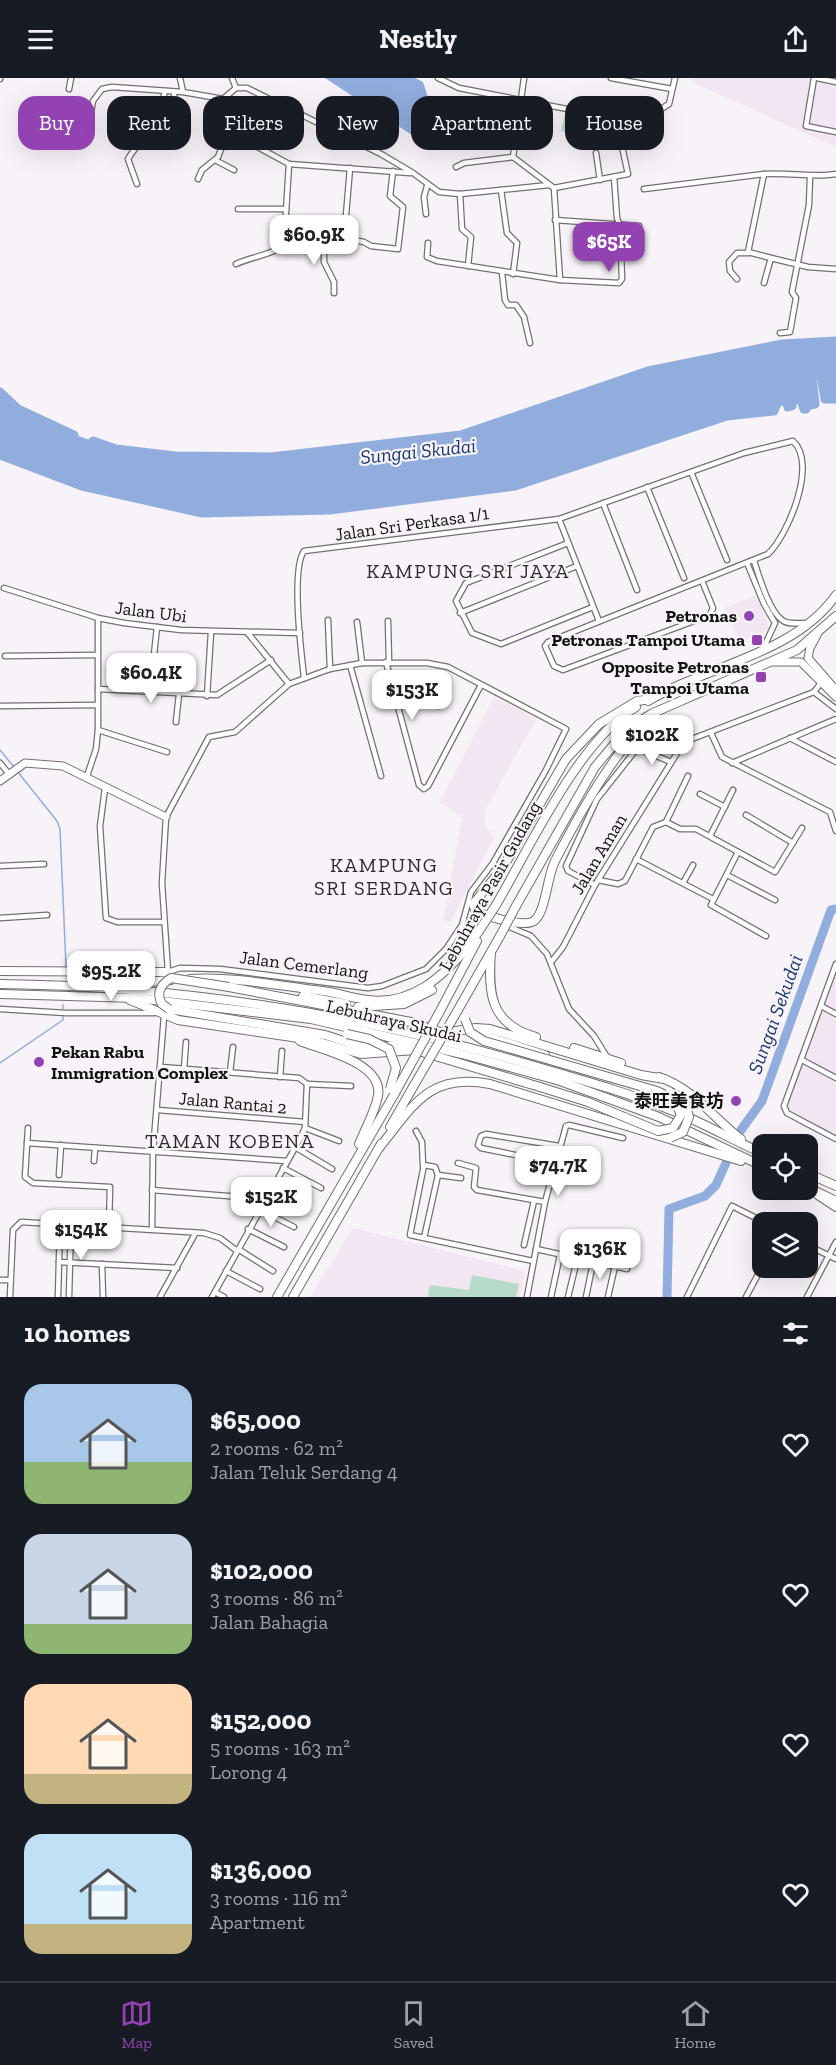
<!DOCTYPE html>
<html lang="en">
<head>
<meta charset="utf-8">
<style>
	body { margin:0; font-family:"Zilla Slab","Noto Sans SC",serif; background:#242831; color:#f1f3f6; height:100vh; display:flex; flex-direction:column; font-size:22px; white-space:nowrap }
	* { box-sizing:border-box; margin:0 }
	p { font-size:20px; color:#9ea1a6 }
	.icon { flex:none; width:33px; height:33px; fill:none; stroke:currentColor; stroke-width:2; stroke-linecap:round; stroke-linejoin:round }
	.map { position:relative; height:1219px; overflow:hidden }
	.side { display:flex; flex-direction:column; background:#171b24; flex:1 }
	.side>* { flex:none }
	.hud { position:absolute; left:18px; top:18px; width:801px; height:54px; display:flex; gap:12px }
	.fabs { position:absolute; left:752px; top:1056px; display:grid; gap:12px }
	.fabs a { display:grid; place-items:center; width:66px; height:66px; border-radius:12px; background:#171b24; box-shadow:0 6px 24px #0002; font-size:30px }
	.price { position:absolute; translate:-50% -51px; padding:0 14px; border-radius:12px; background:#fff; color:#222; font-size:20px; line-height:39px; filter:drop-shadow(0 2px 3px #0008) }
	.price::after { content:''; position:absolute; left:50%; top:36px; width:18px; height:14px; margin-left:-9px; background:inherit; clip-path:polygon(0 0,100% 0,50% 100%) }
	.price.selected { background:#9342b2; color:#fff }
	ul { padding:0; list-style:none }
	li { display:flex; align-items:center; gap:18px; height:150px; padding:0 24px }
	li span { display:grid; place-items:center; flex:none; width:168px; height:120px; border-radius:18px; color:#555 }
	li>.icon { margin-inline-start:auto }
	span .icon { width:72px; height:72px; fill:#fffc; stroke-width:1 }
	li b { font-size:26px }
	h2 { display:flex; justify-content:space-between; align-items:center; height:72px; padding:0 24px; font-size:26px }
	.chip { padding:0 21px; border-radius:18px; background:#171b24; box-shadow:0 6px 24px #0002; font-size:21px; line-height:54px }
	.chip.selected { background:#9342b2; color:#fff }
	header { display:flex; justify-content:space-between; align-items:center; height:78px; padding:0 24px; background:#171b24; font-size:27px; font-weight:700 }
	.menu { display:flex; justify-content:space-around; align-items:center; height:84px; border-top:2px solid #363941; background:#171b24; font-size:16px; color:#9ea1a6 }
	.menu a { display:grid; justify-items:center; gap:3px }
	.menu .selected { color:#9342b2 }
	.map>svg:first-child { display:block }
	.built { fill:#f1e6f1 }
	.green { fill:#b6dcc9 }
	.water { fill:#91addd }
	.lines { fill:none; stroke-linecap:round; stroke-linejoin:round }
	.stream { stroke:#91addd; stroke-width:1.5 }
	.river { stroke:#91addd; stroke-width:9 }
	.street-casing { stroke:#736f73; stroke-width:7 }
	.secondary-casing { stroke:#736f73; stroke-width:9 }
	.primary-casing { stroke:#736f73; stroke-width:10 }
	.highway-casing { stroke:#736f73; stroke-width:10 }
	.street { stroke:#fff; stroke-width:4.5 }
	.secondary { stroke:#fff; stroke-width:7 }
	.primary { stroke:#fff; stroke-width:8 }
	.highway { stroke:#fff; stroke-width:8 }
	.highway-bridge-casing { stroke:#736f73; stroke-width:10; stroke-linecap:butt }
	.highway-bridge { stroke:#fff; stroke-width:8 }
	.poi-dot { fill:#9342b2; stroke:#f8f3f9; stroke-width:2 }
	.labels { text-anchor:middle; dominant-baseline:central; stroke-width:4.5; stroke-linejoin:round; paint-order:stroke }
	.street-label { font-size:18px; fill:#131113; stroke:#f8f3f9 }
	.poi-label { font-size:18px; font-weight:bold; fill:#131113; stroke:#f8f3f9; text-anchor:end }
	.water-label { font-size:20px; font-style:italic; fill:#183771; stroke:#f8f3f9 }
	.neighbourhood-label { font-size:20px; letter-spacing:1.5px; fill:#2d292d; stroke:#f8f3f9 }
</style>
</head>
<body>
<header><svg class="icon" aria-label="menu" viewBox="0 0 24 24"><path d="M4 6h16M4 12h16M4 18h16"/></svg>Nestly<svg class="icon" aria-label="share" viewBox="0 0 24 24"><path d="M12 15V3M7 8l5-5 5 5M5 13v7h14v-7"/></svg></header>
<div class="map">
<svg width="836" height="1219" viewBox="0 0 836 1219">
	<rect width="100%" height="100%" fill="#f8f3f9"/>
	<!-- built -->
	<g class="built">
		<path d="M 692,0 L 836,0 L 836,69 L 696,6 Z"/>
		<path d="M 756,517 L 770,551 L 740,565 L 725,530 Z"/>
		<path d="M 494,619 L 536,641 L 485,732 L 485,747 L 494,759 L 451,843 L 443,844 L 462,740 L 440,724 Z"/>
		<path d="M 836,892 L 836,1065 L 784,1038 Z"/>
		<path d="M 353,1150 L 525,1193 L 520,1219 L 310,1219 Z"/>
	</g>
	<!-- green -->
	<g class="green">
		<path d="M 565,36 L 589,41 L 586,58 L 561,53 Z"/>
		<path d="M 472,1197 L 519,1206 L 516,1219 L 429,1219 L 428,1213 L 431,1207 L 469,1212 Z"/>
	</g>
	<!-- water -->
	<g class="water">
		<path d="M 325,0 L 415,0 L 423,4 L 431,29 L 418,61 Z"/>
		<path d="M 836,263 L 836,321 L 825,321 L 821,297 L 812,298 L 815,326 L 806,328 L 806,331 L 804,331 L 801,322 L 790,321 L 792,328 L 788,329 L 786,322 L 777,325 L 774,333 L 727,338 L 515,408 L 330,432 L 202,435 L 82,408 L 0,377 L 0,314 L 18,331 L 64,353 L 116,371 L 175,378 L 271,379 L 461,357 L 648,293 L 782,266 Z"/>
	</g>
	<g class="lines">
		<!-- stream -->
		<g class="stream">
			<path d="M 0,672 L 14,689"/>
			<path d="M 17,693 L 57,743 L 60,751 L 66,888"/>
			<path d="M 0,985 L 63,942 L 63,927"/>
		</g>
		<!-- river -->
		<g class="river">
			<path d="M 0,314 L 18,331 L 74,357"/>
			<path d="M 93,363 L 116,371 L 175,378 L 271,379 L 461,357 L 648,293 L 782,266 L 836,263"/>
			<path d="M 0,377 L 82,408 L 202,435 L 330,432 L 515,408 L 727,338 L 774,333 L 777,325 L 786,322 L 788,329 L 792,328 L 790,321 L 801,322 L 804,331 L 806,331 L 806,328 L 815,326 L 812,298 L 821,297 L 825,321 L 836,321"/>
			<path d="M 741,1052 L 762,1023 L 831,832 L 836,831"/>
			<path d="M 667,1219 L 669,1131 L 705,1118 L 716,1107 L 726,1085"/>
		</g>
		<defs>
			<g id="street">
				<path d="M 180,0 L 183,14 L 223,21 C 228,31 221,44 228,53 L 289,86 L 410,95"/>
				<path d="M 232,0 L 236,10"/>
				<path d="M 438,0 L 459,10 L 639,45 L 669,26 L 675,0"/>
				<path d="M 611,0 L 672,11"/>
				<path d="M 814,0 L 806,48 L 836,54"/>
				<path d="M 817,0 L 836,4"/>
				<path d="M 0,1 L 0,0"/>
				<path d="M 69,11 L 71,0"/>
				<path d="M 223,21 L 236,10 L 247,10 L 381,76 L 413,95 L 439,114 L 460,116 L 549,107"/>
				<path d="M 90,41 L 93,23 L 102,11 L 112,9 L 183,14"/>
				<path d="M 171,56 L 175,34 L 174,14"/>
				<path d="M 596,75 L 600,102"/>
				<path d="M 513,79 L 554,110 L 560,202"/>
				<path d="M 513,79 L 524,0"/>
				<path d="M 215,82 L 234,92"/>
				<path d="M 456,89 L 464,85 L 513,79"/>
				<path d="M 764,96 L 748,174 L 771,180"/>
				<path d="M 198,101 L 202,92 L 218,79 L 228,53"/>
				<path d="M 137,106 L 128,81 C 137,66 141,65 154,57 L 165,13"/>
				<path d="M 554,110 L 628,96 L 621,64"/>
				<path d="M 644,111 L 764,96 C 789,94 811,100 836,96"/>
				<path d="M 501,112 L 507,155 L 517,165 L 513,196"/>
				<path d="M 460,116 L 462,151 L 471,159 L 468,188"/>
				<path d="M 238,131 L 286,131"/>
				<path d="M 426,136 L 424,119 L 427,108"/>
				<path d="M 555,142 L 639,148"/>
				<path d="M 285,150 L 364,164 L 371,168 L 398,171 L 403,129 L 390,118 L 393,93"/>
				<path d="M 324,157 L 324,184 L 334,204 L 334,215"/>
				<path d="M 344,161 L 350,90"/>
				<path d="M 428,165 L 427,179 L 437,183 L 560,202 L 619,205 L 622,201 L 620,148 L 617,140 L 614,99"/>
				<path d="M 236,186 C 251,179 265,178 278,171 L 285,150 L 289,86"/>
				<path d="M 502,195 L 505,222 L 508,227 L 516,227 L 524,239 L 530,265"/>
				<path d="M 737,201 L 730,193 L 729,184 L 737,175 L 749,175"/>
				<path d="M 764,205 L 771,180 L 808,189 L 836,191"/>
				<path d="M 780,255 L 790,254 L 796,220 L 792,214 L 809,127 L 810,99"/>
				<path d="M 691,394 L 727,482"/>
				<path d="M 647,409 L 684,500"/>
				<path d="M 603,425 L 637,512"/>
				<path d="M 559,441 L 599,543"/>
				<path d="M 568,465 L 466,505 L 456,523 L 472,555 L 501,566 L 593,529"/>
				<path d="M 754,483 C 759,498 769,533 782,542 C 788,547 798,545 805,545"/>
				<path d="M 747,485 L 764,526 L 775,545 L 763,571"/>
				<path d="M 4,510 L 98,540 L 124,545 L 181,552 L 300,555"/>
				<path d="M 460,535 L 577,488"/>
				<path d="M 328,542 L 330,591"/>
				<path d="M 388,543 L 389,584"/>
				<path d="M 357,544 L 362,585"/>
				<path d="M 247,554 L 289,606"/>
				<path d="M 5,578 L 96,577"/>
				<path d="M 386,584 L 419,707 L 424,711 L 428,708 L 481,607"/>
				<path d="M 362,585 L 427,585 L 448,589 L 566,651 L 546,692 L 493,785 L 471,814 L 462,847 L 446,871 L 426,891 L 382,908 L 368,910 L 220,891 L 180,890 L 168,894 L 162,805 L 166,739 L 209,659 L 235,654 L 289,606 L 330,591 Z"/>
				<path d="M 350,587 L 381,698"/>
				<path d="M 304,599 C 301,574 291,491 304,473 L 559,441 L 744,375 L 793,363 C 818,386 788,457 768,476 L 548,564 L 545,568 L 554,588 L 563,592 L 710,537 L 713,530 L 702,503"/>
				<path d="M 98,611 L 217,617 L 271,582"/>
				<path d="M 150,614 L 157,549"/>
				<path d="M 814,614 L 836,631"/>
				<path d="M 393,617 L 437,616 L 442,619 L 439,628"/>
				<path d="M 207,618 L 211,554"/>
				<path d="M 0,628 L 97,627"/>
				<path d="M 176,644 L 179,616"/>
				<path d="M 98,652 L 167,674"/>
				<path d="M 711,655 L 722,679 L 830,734 L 836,753"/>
				<path d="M 790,660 L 836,684"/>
				<path d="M 0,685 L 9,696"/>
				<path d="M 732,685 L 836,641"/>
				<path d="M 87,698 L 96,671 L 98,652 L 98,540"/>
				<path d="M 105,710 L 100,748 L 106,840 L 117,844 L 164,844"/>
				<path d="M 700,716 L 725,729"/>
				<path d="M 746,737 L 793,765"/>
				<path d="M 666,744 L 688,698"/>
				<path d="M 710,758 L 733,712"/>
				<path d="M 738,774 L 711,827 L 766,858"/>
				<path d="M 636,781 L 713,821"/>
				<path d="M 0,788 L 44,786"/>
				<path d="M 727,797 L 775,822"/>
				<path d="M 598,802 L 618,806 L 625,803 L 653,749 L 666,744 L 680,751 L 696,751 L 775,794 L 802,750"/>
				<path d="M 683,805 L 693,787"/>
				<path d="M 595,807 L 568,793 L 566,788 L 597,721 L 635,673 L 642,672 L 671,684"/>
				<path d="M 0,840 L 47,837"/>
				<path d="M 505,847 L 531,858 L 547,876 L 569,931 L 594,958 L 607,979"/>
				<path d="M 552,883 L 563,869 L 595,807 L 684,664 L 814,614 L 820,606"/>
				<path d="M 836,886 L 784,1028 L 787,1035 L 836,1061"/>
				<path d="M 821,928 L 836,936"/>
				<path d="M 0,931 L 66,935 L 154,935"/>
				<path d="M 802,982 L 836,1000"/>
				<path d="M 161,989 L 299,1000 L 307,1006 L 305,1050 L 301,1059 L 212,1219"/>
				<path d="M 184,991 L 186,964"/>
				<path d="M 230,994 L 233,969"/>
				<path d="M 280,999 L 282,973"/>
				<path d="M 307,1006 L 351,1008"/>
				<path d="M 158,1032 L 305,1044"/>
				<path d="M 28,1050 L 25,1099 L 33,1105 L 110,1109 L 109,1149"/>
				<path d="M 305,1050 L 339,1063"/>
				<path d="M 416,1053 L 422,1064 L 423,1088"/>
				<path d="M 27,1065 L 287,1083"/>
				<path d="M 547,1066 L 544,1080 L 540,1082 L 481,1070 L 478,1067 L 481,1058 L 486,1056 L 559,1068"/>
				<path d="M 295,1069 L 332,1091"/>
				<path d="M 94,1083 L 95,1070"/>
				<path d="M 458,1085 L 476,1090 L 474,1109 L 477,1112 L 545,1124"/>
				<path d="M 283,1090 L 321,1110"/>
				<path d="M 59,1097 L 61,1067"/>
				<path d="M 438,1097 L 461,1100"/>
				<path d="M 271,1109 L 306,1129"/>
				<path d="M 152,1112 L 265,1121"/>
				<path d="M 259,1131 L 294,1149"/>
				<path d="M 152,1151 L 153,1074 L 164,938"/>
				<path d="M 248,1151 L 284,1169"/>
				<path d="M 424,1160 L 438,1097 L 435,1089 L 424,1087 L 410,1157 L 424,1160 L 533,1183"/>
				<path d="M 524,1167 L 534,1123"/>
				<path d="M 807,1167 L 836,1181"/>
				<path d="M 238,1171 L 273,1193"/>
				<path d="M 536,1171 L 627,1191"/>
				<path d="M 59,1184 L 177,1190"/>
				<path d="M 102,1186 L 103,1219"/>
				<path d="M 226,1193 L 260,1211"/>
				<path d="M 0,1202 L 10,1202"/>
				<path d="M 215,1214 L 224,1219"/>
				<path d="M 10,1219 L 13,1152 L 21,1144 L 204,1155 L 220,1160 L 237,1173"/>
				<path d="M 58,1219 L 60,1146"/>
				<path d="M 69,1219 L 71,1146"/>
				<path d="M 160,1219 L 195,1156"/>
				<path d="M 527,1219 L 545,1124 L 566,1048 L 569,1047 L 623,1060"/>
				<path d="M 551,1219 L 560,1177"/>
				<path d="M 568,1219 L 577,1182"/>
				<path d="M 586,1219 L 593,1185"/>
				<path d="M 608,1219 L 615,1188"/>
				<path d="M 687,1219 L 732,1128 L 764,1144"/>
				<path d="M 746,1219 L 762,1189"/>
				<path d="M 807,1219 L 836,1164"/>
			</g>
			<g id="secondary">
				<path d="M 817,557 L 810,570 L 808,580 L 836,612"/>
				<path d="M 773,584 L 801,584 L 836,619"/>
				<path d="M 0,703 L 25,685 L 63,688 L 166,739"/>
			</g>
			<path id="primary" d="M 818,1117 L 836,1129"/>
			<g id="highway">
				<path d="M 651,621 L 637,623 L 599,646 L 566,681 L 502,791 L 473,826 L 476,834 C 488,838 523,850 534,843 C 546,834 547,798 555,783 C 574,746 594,709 619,676 C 630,660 645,650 655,634"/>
				<path d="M 648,623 C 706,588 795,576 836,517"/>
				<path d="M 496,827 C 530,769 579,662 636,629"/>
				<path d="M 516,828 L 595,689 L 626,652 L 651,636 L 797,572 L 836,538"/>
				<path d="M 465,873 L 479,853"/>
				<path d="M 491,874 C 488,916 490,946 536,959"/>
				<path d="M 0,893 L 168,894"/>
				<path d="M 190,901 C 234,898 279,908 323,913 C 338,915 352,920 368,922 C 411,928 442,899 468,869"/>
				<path d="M 0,906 C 179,908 353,935 524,985 C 575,1000 627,1014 676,1034 C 705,1046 733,1062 762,1075"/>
				<path d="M 124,906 L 171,902"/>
				<path d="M 229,909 L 411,944 L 443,955 L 476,950 L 490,951 L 641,997 L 664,1001"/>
				<path d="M 0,916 L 137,920 L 311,941 L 462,976 L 560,1003 L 659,1039 L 762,1088"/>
				<path d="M 303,918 L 346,926"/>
				<path d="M 130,922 L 178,942 L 312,962 L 361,976 L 415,972 L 540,1009"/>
				<path d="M 358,929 L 404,926 L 432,912"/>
				<path d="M 169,931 L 325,957 L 363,969 L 410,967"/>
				<path d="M 439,935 L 477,863"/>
				<path d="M 455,937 L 500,858"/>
				<path d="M 480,956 L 545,977"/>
				<path d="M 300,963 C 323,972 384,985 378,1018 C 375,1034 365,1051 359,1066"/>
				<path d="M 574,970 L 621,985"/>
				<path d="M 659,999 C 693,1010 713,1040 741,1061"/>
				<path d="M 390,1049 L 413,1009"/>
				<path d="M 379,1070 C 413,1028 429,994 490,1006 L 741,1083"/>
				<path d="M 807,1095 L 836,1108"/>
				<path d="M 807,1109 L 836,1123"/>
				<path d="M 277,1219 L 395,1015"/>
				<path d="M 293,1219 L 381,1066"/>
			</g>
		</defs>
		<!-- street casing -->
		<use href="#street" class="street-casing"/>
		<!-- secondary casing -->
		<use href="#secondary" class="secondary-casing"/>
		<!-- primary casing -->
		<use href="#primary" class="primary-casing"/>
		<!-- highway casing -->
		<use href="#highway" class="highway-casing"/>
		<!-- street -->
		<use href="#street" class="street"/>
		<!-- secondary -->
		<use href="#secondary" class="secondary"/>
		<!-- primary -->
		<use href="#primary" class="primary"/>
		<!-- highway -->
		<use href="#highway" class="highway"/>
		<defs>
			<g id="highway-bridge">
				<path d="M 479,853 L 496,827"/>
				<path d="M 500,858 L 516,828"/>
				<path d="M 169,931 L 162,926 C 156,915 160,907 171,900 L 229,909"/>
				<path d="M 465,941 L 470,954 L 484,963 L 657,1013 L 674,1021 L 681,1037 L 673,1050 L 658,1053 L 588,1024 L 540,1009"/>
				<path d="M 347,956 L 369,961 L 389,971 L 396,990 L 390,1011"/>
				<path d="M 413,1009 L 455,937"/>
				<path d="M 395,1015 L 439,935"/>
				<path d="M 670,1060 L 683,1054 L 689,1039 L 684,1022 L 670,1014"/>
			</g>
		</defs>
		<!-- highway-bridge casing -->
		<use href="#highway-bridge" class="highway-bridge-casing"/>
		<!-- highway-bridge -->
		<use href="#highway-bridge" class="highway-bridge"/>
	</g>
	<!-- markers -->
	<g class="poi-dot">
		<circle cx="749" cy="538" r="6"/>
		<rect x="751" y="556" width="12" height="12" rx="3"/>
		<rect x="755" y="593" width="12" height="12" rx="3"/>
		<circle cx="39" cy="984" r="6"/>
		<circle cx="736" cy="1023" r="6"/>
	</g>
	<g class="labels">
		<!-- street labels -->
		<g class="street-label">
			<text transform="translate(412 446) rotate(-8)">Jalan Sri Perkasa 1/1</text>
			<text transform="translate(151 534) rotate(7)">Jalan Ubi</text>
			<text transform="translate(599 776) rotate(-59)">Jalan Aman</text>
			<text transform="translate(490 808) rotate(-61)">Lebuhraya Pasir Gudang</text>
			<text transform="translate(304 887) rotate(7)">Jalan Cemerlang</text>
			<text transform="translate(394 943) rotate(13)">Lebuhraya Skudai</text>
			<text transform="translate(233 1025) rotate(5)">Jalan Rantai 2</text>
		</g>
		<!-- poi labels -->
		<g class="poi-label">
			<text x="737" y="538">Petronas</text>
			<text x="745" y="562">Petronas Tampoi Utama</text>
			<text x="749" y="589">Opposite Petronas<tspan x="749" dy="21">Tampoi Utama</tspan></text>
			<text x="51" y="974" text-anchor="start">Pekan Rabu<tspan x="51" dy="21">Immigration Complex</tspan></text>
			<text x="724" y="1023">泰旺美食坊</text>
		</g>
		<!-- water labels -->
		<g class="water-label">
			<text transform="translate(418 373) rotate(-6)">Sungai Skudai</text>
			<text transform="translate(775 936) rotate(-70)">Sungai Sekudai</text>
		</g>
		<!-- neighbourhood labels -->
		<g class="neighbourhood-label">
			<text x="468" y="493">KAMPUNG SRI JAYA</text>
			<text x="384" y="787">KAMPUNG<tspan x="384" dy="23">SRI SERDANG</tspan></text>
			<text x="230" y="1063">TAMAN KOBENA</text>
		</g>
	</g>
</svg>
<div class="fabs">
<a><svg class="icon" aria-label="locate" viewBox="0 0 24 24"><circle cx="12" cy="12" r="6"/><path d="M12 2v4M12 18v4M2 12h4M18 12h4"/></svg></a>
<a><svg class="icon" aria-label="layers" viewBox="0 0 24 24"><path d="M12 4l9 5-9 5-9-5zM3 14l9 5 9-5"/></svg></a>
</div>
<b class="price" style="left:314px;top:188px">$60.9K</b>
<b class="price selected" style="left:609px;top:195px">$65K</b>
<b class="price" style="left:151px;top:626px">$60.4K</b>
<b class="price" style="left:412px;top:643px">$153K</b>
<b class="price" style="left:652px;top:688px">$102K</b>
<b class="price" style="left:111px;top:924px">$95.2K</b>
<b class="price" style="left:558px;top:1119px">$74.7K</b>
<b class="price" style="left:271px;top:1150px">$152K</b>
<b class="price" style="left:81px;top:1183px">$154K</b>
<b class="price" style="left:600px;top:1202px">$136K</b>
<div class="hud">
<a class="chip selected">Buy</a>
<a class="chip">Rent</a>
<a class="chip">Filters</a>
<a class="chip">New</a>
<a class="chip">Apartment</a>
<a class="chip">House</a>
</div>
</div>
<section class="side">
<h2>10 homes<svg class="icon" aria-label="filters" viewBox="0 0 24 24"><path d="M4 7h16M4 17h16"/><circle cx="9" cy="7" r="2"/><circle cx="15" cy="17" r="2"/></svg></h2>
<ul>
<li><span style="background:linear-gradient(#a9c7e8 65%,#8fb573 0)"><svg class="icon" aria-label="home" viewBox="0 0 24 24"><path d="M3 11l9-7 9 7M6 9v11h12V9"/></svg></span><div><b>$65,000</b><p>2 rooms · 62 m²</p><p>Jalan Teluk Serdang 4</p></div><svg class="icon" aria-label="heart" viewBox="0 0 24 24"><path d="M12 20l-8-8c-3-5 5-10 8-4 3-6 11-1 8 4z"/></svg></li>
<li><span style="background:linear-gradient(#c9d6e8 75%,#8fb573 0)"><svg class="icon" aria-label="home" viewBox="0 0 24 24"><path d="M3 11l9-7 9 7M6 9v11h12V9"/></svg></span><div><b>$102,000</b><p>3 rooms · 86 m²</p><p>Jalan Bahagia</p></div><svg class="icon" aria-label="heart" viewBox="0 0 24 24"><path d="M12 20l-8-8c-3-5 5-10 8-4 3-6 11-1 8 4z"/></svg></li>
<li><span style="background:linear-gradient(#ffd9b3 75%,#c2b280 0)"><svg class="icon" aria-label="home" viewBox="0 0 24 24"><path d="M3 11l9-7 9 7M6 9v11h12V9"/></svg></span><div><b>$152,000</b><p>5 rooms · 163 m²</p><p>Lorong 4</p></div><svg class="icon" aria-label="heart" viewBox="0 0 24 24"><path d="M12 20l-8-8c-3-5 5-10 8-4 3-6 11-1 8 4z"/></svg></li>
<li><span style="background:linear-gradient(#bfe0f5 75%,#c2b280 0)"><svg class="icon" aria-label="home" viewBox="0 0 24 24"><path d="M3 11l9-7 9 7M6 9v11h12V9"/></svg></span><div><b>$136,000</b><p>3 rooms · 116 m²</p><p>Apartment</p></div><svg class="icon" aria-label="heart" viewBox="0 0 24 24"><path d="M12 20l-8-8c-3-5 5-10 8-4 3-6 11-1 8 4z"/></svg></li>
</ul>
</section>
<nav class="menu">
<a class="selected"><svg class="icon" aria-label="map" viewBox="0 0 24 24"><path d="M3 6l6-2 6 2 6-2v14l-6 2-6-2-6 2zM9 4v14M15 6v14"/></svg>Map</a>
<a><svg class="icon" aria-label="saved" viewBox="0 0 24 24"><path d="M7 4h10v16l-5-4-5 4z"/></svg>Saved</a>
<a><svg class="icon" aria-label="home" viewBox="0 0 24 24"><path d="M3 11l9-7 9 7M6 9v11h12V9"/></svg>Home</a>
</nav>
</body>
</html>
